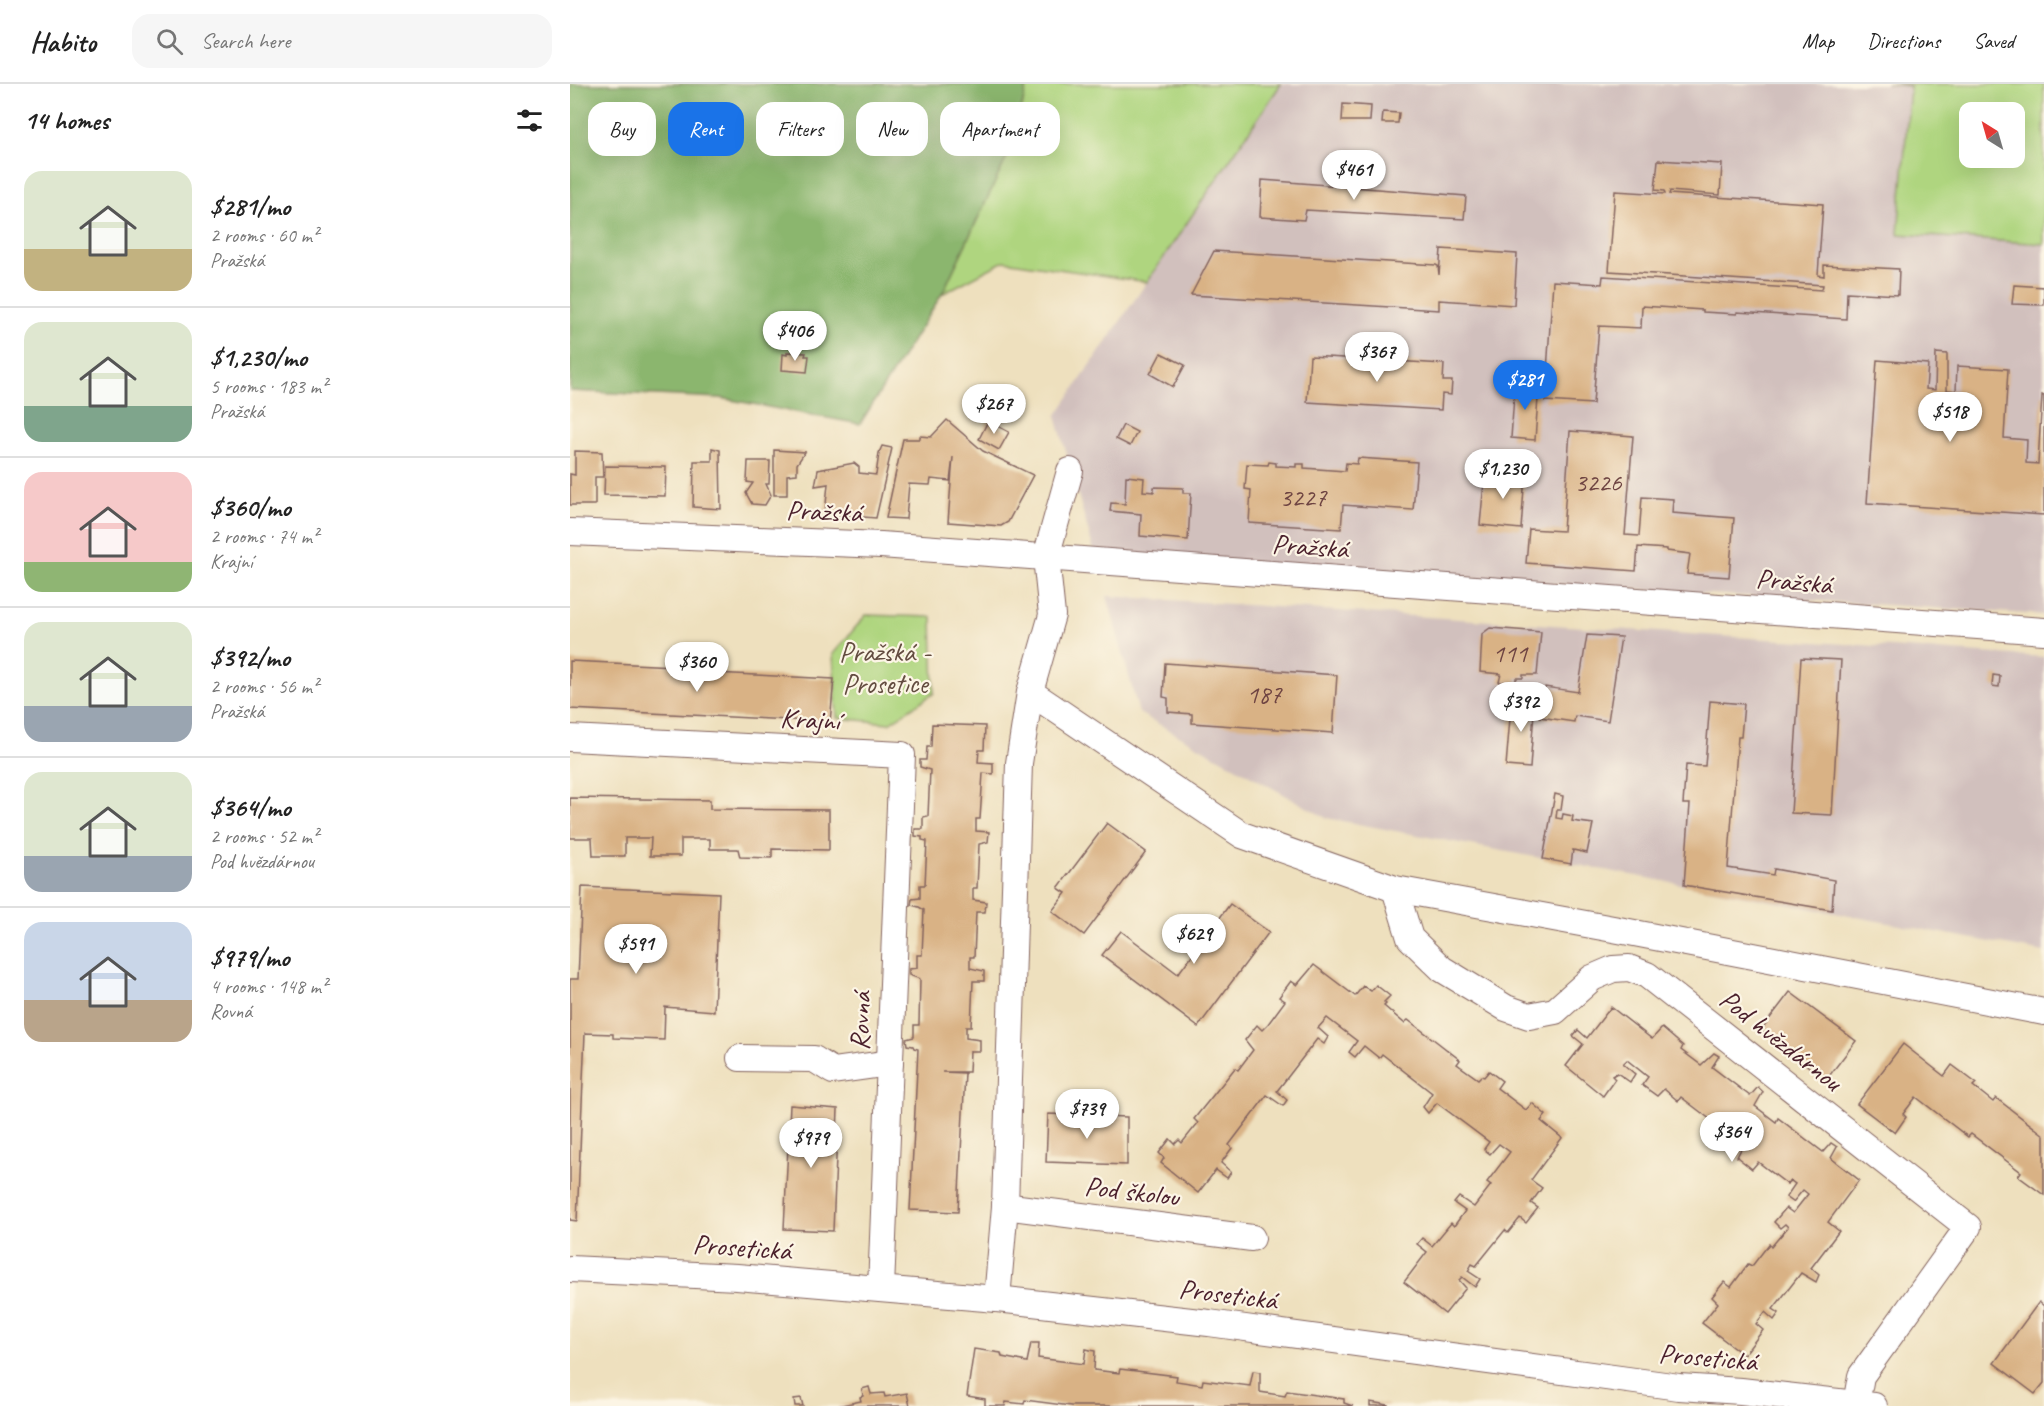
<!DOCTYPE html>
<html lang="en">
<head>
<meta charset="utf-8">
<style>
	body { margin:0; font-family:Caveat,sans-serif; background:#f6f6f6; color:#222; height:100vh; display:flex; flex-direction:column; font-size:22px; white-space:nowrap }
	* { box-sizing:border-box; margin:0 }
	p { font-size:20px; color:#767676 }
	.icon { flex:none; width:33px; height:33px; fill:none; stroke:currentColor; stroke-width:2; stroke-linecap:round; stroke-linejoin:round }
	.map { position:relative; flex:1; overflow:hidden }
	.side { display:flex; flex-direction:column; background:#fff; width:570px }
	.side>* { flex:none }
	.guide { position:absolute; left:18px; top:18px; width:570px; height:54px; display:flex; gap:12px }
	.needle { width:39px; rotate:323deg }
	.fabs { position:absolute; left:1389px; top:18px; display:grid; gap:12px }
	.fabs a { display:grid; place-items:center; width:66px; height:66px; border-radius:12px; background:#fff; box-shadow:0 6px 24px #0002; font-size:30px }
	.price { position:absolute; translate:-50% -51px; padding:0 14px; border-radius:21px; background:#fff; color:#222; font-size:20px; line-height:39px; filter:drop-shadow(0 2px 3px #0008) }
	.price::after { content:''; position:absolute; left:50%; top:36px; width:18px; height:14px; margin-left:-9px; background:inherit; clip-path:polygon(0 0,100% 0,50% 100%) }
	.price.current { background:#1a73e8; color:#fff }
	ul { padding:0; list-style:none }
	li { display:flex; align-items:center; gap:18px; height:150px; padding:0 24px }
	li+li { border-top:2px solid #e0e0e0 }
	li span { display:grid; place-items:center; flex:none; width:168px; height:120px; border-radius:18px; color:#555 }
	li>.icon { margin-inline-start:auto }
	span .icon { width:72px; height:72px; fill:#fffc; stroke-width:1 }
	li b { font-size:26px }
	h2 { display:flex; justify-content:space-between; align-items:center; height:72px; padding:0 24px; font-size:26px }
	.tag { padding:0 21px; border-radius:18px; background:#fff; box-shadow:0 6px 24px #0002; font-size:21px; line-height:54px }
	.tag.current { background:#1a73e8; color:#fff }
	header { display:flex; align-items:center; gap:36px; box-sizing:border-box; height:84px; padding:0 30px; background:#fff; border-bottom:2px solid #e0e0e0 }
	header strong { font-size:28px }
	nav { display:flex; gap:33px; margin-inline-start:auto; font-size:21px }
	.search { width:420px; height:54px; background:#f6f6f6; display:flex; align-items:center; gap:15px; box-sizing:border-box; padding:0 21px; border-radius:18px; color:#767676; font-size:22px }
	main { display:flex; flex:1; min-height:0 }
	.map>svg:first-child { display:block }
	.industrial { fill:#d1c0bd }
	.green { fill:#afd57f; stroke:#7c7a55; stroke-width:1.5; fill-rule:evenodd }
	.forest { fill:#8bb66e; stroke:#6a6a4c; stroke-width:1.5 }
	.building { fill:#d9b285 }
	.lines { fill:none; stroke-linecap:round; stroke-linejoin:round }
	.minor-casing { stroke:#83635e; stroke-width:28 }
	.minor { stroke:#fff; stroke-width:26 }
	.labels { text-anchor:middle; dominant-baseline:central; stroke-width:4.5; stroke-linejoin:round; paint-order:stroke }
	.number-label { font-size:26px; fill:#6e4442 }
	.street-label { font-size:28px; fill:#4a1f2b; stroke:#fcf5e5 }
	.park-label { font-size:28px; fill:#634c40; stroke:#fcf5e5 }
</style>
</head>
<body>
<header>
<strong>Habito</strong>
<div class="search"><svg class="icon" aria-label="search" viewBox="0 0 24 24"><circle cx="10" cy="10" r="6"/><path d="M15 15l6 6"/></svg>Search here</div>
<nav><a>Map</a><a>Directions</a><a>Saved</a></nav>
</header>
<main>
<section class="side">
<h2>14 homes<svg class="icon" aria-label="filters" viewBox="0 0 24 24"><path d="M4 7h16M4 17h16"/><circle cx="9" cy="7" r="2"/><circle cx="15" cy="17" r="2"/></svg></h2>
<ul>
<li><span style="background:linear-gradient(#dfe7d0 65%,#c2b280 0)"><svg class="icon" aria-label="home" viewBox="0 0 24 24"><path d="M3 11l9-7 9 7M6 9v11h12V9"/></svg></span><div><b>$281/mo</b><p>2 rooms · 60 m²</p><p>Pražská</p></div></li>
<li><span style="background:linear-gradient(#dfe7d0 70%,#7fa58c 0)"><svg class="icon" aria-label="home" viewBox="0 0 24 24"><path d="M3 11l9-7 9 7M6 9v11h12V9"/></svg></span><div><b>$1,230/mo</b><p>5 rooms · 183 m²</p><p>Pražská</p></div></li>
<li><span style="background:linear-gradient(#f6c9c9 75%,#8fb573 0)"><svg class="icon" aria-label="home" viewBox="0 0 24 24"><path d="M3 11l9-7 9 7M6 9v11h12V9"/></svg></span><div><b>$360/mo</b><p>2 rooms · 74 m²</p><p>Krajní</p></div></li>
<li><span style="background:linear-gradient(#dfe7d0 70%,#9aa5b1 0)"><svg class="icon" aria-label="home" viewBox="0 0 24 24"><path d="M3 11l9-7 9 7M6 9v11h12V9"/></svg></span><div><b>$392/mo</b><p>2 rooms · 56 m²</p><p>Pražská</p></div></li>
<li><span style="background:linear-gradient(#dfe7d0 70%,#9aa5b1 0)"><svg class="icon" aria-label="home" viewBox="0 0 24 24"><path d="M3 11l9-7 9 7M6 9v11h12V9"/></svg></span><div><b>$364/mo</b><p>2 rooms · 52 m²</p><p>Pod hvězdárnou</p></div></li>
<li><span style="background:linear-gradient(#c9d6e8 65%,#b9a48a 0)"><svg class="icon" aria-label="home" viewBox="0 0 24 24"><path d="M3 11l9-7 9 7M6 9v11h12V9"/></svg></span><div><b>$979/mo</b><p>4 rooms · 148 m²</p><p>Rovná</p></div></li>
</ul>
</section>
<div class="map">
<svg width="1474" height="1322" viewBox="0 0 1474 1322">
	<rect width="100%" height="100%" fill="#fcf5e5"/>
	<filter id="ink" filterUnits="userSpaceOnUse"><feTurbulence type="fractalNoise" baseFrequency=".0167" numOctaves="2"/><feDisplacementMap in="SourceGraphic" scale="12" xChannelSelector="R" yChannelSelector="G"/><feConvolveMatrix kernelMatrix="1 2 1 2 8 2 1 2 1" color-interpolation-filters="sRGB"/></filter>
	<filter id="wash" filterUnits="userSpaceOnUse"><feTurbulence type="fractalNoise" baseFrequency=".008" numOctaves="4" result="noise"/><feDisplacementMap in="SourceGraphic" scale="24" xChannelSelector="R" yChannelSelector="G"/><feGaussianBlur stdDeviation="1.35" result="paint"/><feColorMatrix in="noise" values="0 0 0 0 0 0 0 0 0 0 0 0 0 0 0 0 0 1.4 0 .05"/><feComposite in="paint" operator="in"/></filter>
	<g filter="url(#wash)">
		<rect width="100%" height="100%" fill="#eee0be"/>
		<!-- industrial -->
		<g class="industrial">
			<path d="M 711,0 L 1317,0 L 1340,2 L 1328,150 L 1474,160 L 1474,531 L 525,471 L 486,332 Z"/>
			<path d="M 537,512 L 1474,573 L 1474,868 L 756,734 L 569,629 Z"/>
		</g>
		<!-- green -->
		<g class="green">
			<path d="M 457,0 L 711,0 L 577,198 L 434,177 L 372,210 L 444,58 Z"/>
			<path d="M 1317,0 L 1474,0 L 1474,160 L 1328,150 L 1340,2 ZM 1444,28 L 1444,74 L 1400,74 L 1400,28 Z"/>
			<path d="M 296,531 L 362,533 L 364,609 L 319,639 L 267,634 L 263,570 Z"/>
		</g>
		<!-- forest -->
		<path class="forest" d="M 0,0 L 457,0 L 444,58 L 372,210 L 290,340 L 150,314 L 0,307 Z"/>
		<g id="blocks">
			<!-- building -->
			<g class="building">
				<path d="M 773,20 L 801,22 L 800,37 L 772,37 Z"/>
				<path d="M 813,28 L 829,29 L 828,39 L 812,39 Z"/>
				<path d="M 1088,76 L 1152,80 L 1150,111 L 1100,107 L 1099,110 L 1253,120 L 1248,191 L 1254,192 L 1254,181 L 1329,185 L 1328,211 L 1277,208 L 1276,235 L 1167,228 L 1167,230 L 1133,228 L 1133,226 L 1072,222 L 1071,244 L 1029,242 L 1023,320 L 975,317 L 983,197 L 1032,200 L 1033,192 L 1252,206 L 1253,201 L 1039,187 L 1045,107 L 1095,110 L 1094,107 L 1085,106 Z"/>
				<path d="M 692,96 L 896,112 L 894,135 L 736,126 L 734,136 L 690,133 Z"/>
				<path d="M 871,165 L 947,170 L 944,221 L 869,216 L 869,226 L 621,211 L 644,167 L 866,181 L 868,182 L 869,191 Z"/>
				<path d="M 1444,201 L 1474,203 L 1474,221 L 1442,220 Z"/>
				<path d="M 217,268 L 236,269 L 235,272 L 239,272 L 237,288 L 212,286 L 213,270 L 217,271 Z"/>
				<path d="M 591,269 L 615,281 L 603,303 L 580,290 Z"/>
				<path d="M 1366,269 L 1377,270 L 1377,306 L 1386,307 L 1387,282 L 1438,285 L 1434,354 L 1457,356 L 1456,379 L 1468,380 L 1472,311 L 1474,312 L 1474,431 L 1297,419 L 1307,276 L 1358,280 L 1356,305 L 1365,306 Z"/>
				<path d="M 740,272 L 874,280 L 873,297 L 882,297 L 881,311 L 872,310 L 871,326 L 737,318 Z"/>
				<path d="M 945,298 L 969,300 L 965,356 L 941,354 Z"/>
				<path d="M 377,336 L 413,367 L 463,391 L 438,438 L 431,442 L 378,438 L 383,373 L 380,397 L 361,395 L 360,401 L 339,400 L 336,435 L 316,434 L 333,355 L 350,355 L 350,352 L 361,353 Z"/>
				<path d="M 418,337 L 439,348 L 429,366 L 409,355 Z"/>
				<path d="M 553,341 L 567,348 L 560,362 L 546,355 Z"/>
				<path d="M 1000,347 L 1063,352 L 1055,451 L 1069,452 L 1072,413 L 1103,415 L 1102,429 L 1164,434 L 1159,493 L 1117,490 L 1120,470 L 1097,467 L 1097,465 L 1068,463 L 1066,487 L 956,479 L 959,445 L 993,447 Z"/>
				<path d="M 312,362 L 322,364 L 306,434 L 255,430 L 258,400 L 245,402 L 248,386 L 284,379 L 289,383 L 289,389 L 306,391 L 309,369 Z"/>
				<path d="M 142,364 L 150,366 L 151,425 L 123,423 L 124,377 L 142,377 Z"/>
				<path d="M 204,366 L 235,368 L 227,380 L 227,390 L 217,391 L 217,411 L 204,411 Z"/>
				<path d="M 5,367 L 32,368 L 33,393 L 25,393 L 25,421 L 0,421 L 0,390 L 5,391 Z"/>
				<path d="M 788,374 L 847,378 L 843,426 L 773,421 L 771,445 L 679,439 L 681,406 L 675,405 L 677,380 L 698,381 L 699,378 L 706,379 L 706,382 L 726,383 L 726,380 L 734,380 L 734,384 L 775,387 L 776,379 L 787,380 Z"/>
				<path d="M 178,377 L 200,377 L 199,400 L 196,400 L 201,411 L 195,421 L 182,420 L 176,409 L 183,399 L 177,398 Z"/>
				<path d="M 35,382 L 96,383 L 95,412 L 34,411 Z"/>
				<path d="M 915,388 L 955,391 L 951,445 L 910,441 Z"/>
				<path d="M 556,392 L 574,394 L 573,407 L 584,408 L 584,403 L 613,404 L 613,409 L 621,409 L 618,456 L 570,452 L 571,430 L 540,427 L 541,419 L 555,420 Z"/>
				<path d="M 920,544 L 971,548 L 967,591 L 953,591 L 953,594 L 946,594 L 946,599 L 929,598 L 931,590 L 910,588 L 912,550 Z"/>
				<path d="M 1017,551 L 1051,553 L 1038,637 L 1005,632 L 1004,638 L 970,633 L 975,603 L 1008,608 Z"/>
				<path d="M 1231,574 L 1271,576 L 1262,731 L 1221,729 Z"/>
				<path d="M 0,577 L 124,583 L 123,588 L 264,595 L 260,638 L 0,625 Z"/>
				<path d="M 595,579 L 767,591 L 763,649 L 622,639 L 622,630 L 598,628 L 598,614 L 593,613 Z"/>
				<path d="M 1423,591 L 1430,592 L 1429,603 L 1422,602 Z"/>
				<path d="M 946,612 L 965,614 L 960,684 L 936,682 L 941,622 L 945,622 Z"/>
				<path d="M 1140,617 L 1174,620 L 1171,653 L 1168,653 L 1158,784 L 1203,791 L 1204,785 L 1264,796 L 1262,826 L 1114,801 L 1120,720 L 1113,720 L 1116,681 L 1135,682 Z"/>
				<path d="M 362,640 L 415,642 L 414,666 L 409,666 L 408,678 L 423,679 L 423,690 L 413,689 L 410,735 L 406,735 L 406,747 L 419,748 L 418,758 L 409,760 L 407,804 L 403,804 L 403,816 L 416,818 L 415,828 L 406,828 L 404,873 L 400,873 L 400,884 L 414,887 L 414,897 L 403,897 L 401,943 L 396,943 L 396,954 L 410,956 L 410,967 L 400,967 L 399,988 L 372,988 L 395,989 L 388,1128 L 340,1126 L 348,965 L 344,964 L 343,962 L 337,961 L 336,955 L 344,953 L 344,941 L 349,941 L 350,895 L 339,891 L 339,885 L 347,884 L 347,871 L 352,871 L 354,826 L 349,823 L 341,821 L 342,815 L 350,814 L 350,801 L 355,801 L 357,757 L 352,756 L 352,753 L 345,752 L 345,745 L 353,745 L 353,733 L 358,732 L 360,686 L 350,683 L 350,676 L 356,676 L 357,663 L 361,663 Z"/>
				<path d="M 985,710 L 993,712 L 991,726 L 987,726 L 986,734 L 992,735 L 993,730 L 1003,732 L 1002,737 L 1023,740 L 1017,769 L 1003,766 L 1001,780 L 973,775 Z"/>
				<path d="M 0,714 L 140,716 L 140,725 L 259,726 L 259,766 L 202,765 L 202,774 L 170,773 L 168,765 L 140,765 L 140,755 L 111,755 L 111,772 L 80,772 L 81,754 L 55,754 L 55,772 L 23,772 L 22,754 L 0,754 Z"/>
				<path d="M 537,739 L 576,768 L 514,851 L 482,827 L 496,809 L 488,804 Z"/>
				<path d="M 12,803 L 149,809 L 144,927 L 95,923 L 94,956 L 43,954 L 43,950 L 15,949 L 7,1137 L 0,1136 L 0,895 L 8,895 Z"/>
				<path d="M 660,820 L 699,848 L 628,943 L 532,871 L 551,847 L 608,890 Z"/>
				<path d="M 744,881 L 785,912 L 793,902 L 801,907 L 806,901 L 820,912 L 814,918 L 816,920 L 814,922 L 834,939 L 838,936 L 867,958 L 890,976 L 887,980 L 908,995 L 911,992 L 914,993 L 919,987 L 932,997 L 927,1004 L 956,1026 L 962,1019 L 976,1031 L 971,1037 L 992,1054 L 961,1096 L 972,1104 L 961,1119 L 968,1124 L 956,1139 L 950,1134 L 938,1149 L 935,1146 L 906,1182 L 902,1180 L 898,1187 L 910,1195 L 905,1203 L 892,1193 L 889,1196 L 896,1204 L 875,1230 L 834,1198 L 857,1168 L 847,1160 L 852,1154 L 862,1162 L 881,1139 L 884,1142 L 895,1127 L 884,1119 L 889,1113 L 904,1123 L 921,1101 L 917,1098 L 940,1068 L 929,1060 L 920,1070 L 914,1065 L 919,1058 L 867,1019 L 858,1029 L 853,1023 L 862,1009 L 812,970 L 809,974 L 794,962 L 785,973 L 779,968 L 787,957 L 757,934 L 748,944 L 758,953 L 754,960 L 747,955 L 707,1007 L 717,1016 L 713,1022 L 697,1011 L 659,1061 L 662,1064 L 651,1079 L 661,1088 L 657,1094 L 646,1086 L 628,1109 L 591,1079 L 594,1074 L 589,1069 L 600,1055 L 605,1060 L 609,1056 L 612,1059 L 628,1039 L 624,1035 L 665,984 L 668,986 L 683,966 L 675,956 L 687,941 L 692,946 L 698,940 L 715,917 L 709,913 L 721,897 L 727,901 Z"/>
				<path d="M 1220,908 L 1286,957 L 1256,996 L 1191,946 Z"/>
				<path d="M 1041,923 L 1082,955 L 1092,944 L 1113,962 L 1111,966 L 1131,981 L 1144,969 L 1149,972 L 1142,983 L 1180,1012 L 1188,1003 L 1193,1008 L 1185,1022 L 1206,1038 L 1208,1034 L 1253,1068 L 1261,1059 L 1267,1063 L 1261,1074 L 1289,1096 L 1258,1138 L 1269,1147 L 1241,1184 L 1249,1191 L 1246,1198 L 1231,1189 L 1203,1225 L 1209,1229 L 1204,1236 L 1195,1228 L 1186,1240 L 1193,1246 L 1174,1271 L 1132,1239 L 1148,1219 L 1142,1213 L 1154,1198 L 1161,1203 L 1178,1180 L 1182,1182 L 1199,1160 L 1201,1163 L 1218,1143 L 1215,1140 L 1210,1144 L 1204,1138 L 1216,1124 L 1223,1129 L 1238,1110 L 1233,1106 L 1223,1118 L 1216,1113 L 1225,1100 L 1221,1097 L 1217,1100 L 1188,1078 L 1182,1085 L 1167,1073 L 1171,1065 L 1159,1055 L 1162,1052 L 1111,1013 L 1108,1017 L 1094,1005 L 1087,1012 L 1072,1001 L 1078,993 L 1057,976 L 1053,980 L 1065,990 L 1060,998 L 1047,989 L 1042,992 L 1045,995 L 1033,1012 L 996,982 L 1013,960 L 1003,952 L 1008,946 L 1017,954 Z"/>
				<path d="M 1333,960 L 1374,992 L 1382,981 L 1406,999 L 1403,1002 L 1423,1018 L 1426,1014 L 1474,1051 L 1474,1111 L 1448,1092 L 1451,1088 L 1401,1050 L 1398,1053 L 1346,1013 L 1333,1030 L 1336,1033 L 1325,1049 L 1287,1020 Z"/>
				<path d="M 220,1021 L 268,1025 L 263,1147 L 214,1145 Z"/>
				<path d="M 478,1030 L 557,1033 L 557,1081 L 476,1078 Z"/>
				<path d="M 1469,1218 L 1474,1222 L 1474,1299 L 1465,1310 L 1424,1279 Z"/>
				<path d="M 461,1259 L 469,1259 L 468,1274 L 514,1280 L 516,1265 L 525,1267 L 524,1286 L 549,1289 L 550,1285 L 607,1292 L 606,1297 L 632,1301 L 633,1296 L 680,1302 L 683,1287 L 690,1288 L 690,1308 L 715,1312 L 717,1307 L 774,1315 L 774,1319 L 783,1322 L 501,1322 L 455,1316 L 454,1320 L 436,1318 L 435,1322 L 415,1322 L 415,1315 L 397,1312 L 404,1265 L 431,1269 L 432,1273 L 457,1278 Z"/>
				<path d="M 299,1303 L 301,1310 L 314,1309 L 315,1313 L 337,1309 L 340,1322 L 267,1322 L 291,1317 L 290,1313 L 293,1312 L 292,1305 Z"/>
				<path d="M 231,1314 L 233,1322 L 225,1322 L 224,1315 Z"/>
				<path d="M 800,1318 L 818,1321 L 818,1322 L 800,1322 Z"/>
			</g>
		</g>
	</g>
	<g filter="url(#ink)">
		<use href="#blocks" fill-opacity="0" stroke="#83635e" stroke-width="1.5"/>
		<g class="lines">
			<defs>
				<g id="minor">
					<path d="M 500,387 L 476,473 L 482,531 L 460,608 L 672,751 L 825,805 L 1054,847 L 1474,928"/>
					<path d="M 0,448 L 311,461 L 1474,547"/>
					<path d="M 0,654 L 332,671 L 311,1205"/>
					<path d="M 825,805 L 840,854 L 872,885 L 936,924 L 959,932 L 985,927 L 1022,894 L 1043,885 L 1059,884 L 1077,891 L 1398,1143 L 1291,1292 L 1286,1320"/>
					<path d="M 170,974 L 244,975 L 263,987 L 320,979"/>
					<path d="M 435,1122 L 682,1154"/>
					<path d="M 0,1185 L 167,1193 L 427,1215 L 639,1239 L 1109,1303 L 1171,1307 L 1304,1322"/>
					<path d="M 427,1215 L 435,1122 L 449,679 L 460,608"/>
				</g>
			</defs>
			<!-- minor casing -->
			<use href="#minor" class="minor-casing"/>
			<!-- minor -->
			<use href="#minor" class="minor"/>
		</g>
	</g>
	<g class="labels">
		<!-- number labels -->
		<g class="number-label">
			<text x="1028" y="398">3226</text>
			<text x="733" y="413">3227</text>
			<text x="940" y="569">111</text>
			<text x="694" y="610">187</text>
		</g>
		<!-- street labels -->
		<g class="street-label">
			<text transform="translate(254 427) rotate(2)">Pražská</text>
			<text transform="translate(740 462) rotate(4)">Pražská</text>
			<text transform="translate(1224 497) rotate(5)">Pražská</text>
			<text transform="translate(240 635) rotate(3)">Krajní</text>
			<text transform="translate(290 937) rotate(-88)">Rovná</text>
			<text transform="translate(1211 956) rotate(38)">Pod hvězdárnou</text>
			<text transform="translate(562 1107) rotate(7)">Pod školou</text>
			<text transform="translate(172 1163) rotate(4)">Prosetická</text>
			<text transform="translate(658 1210) rotate(7)">Prosetická</text>
			<text transform="translate(1138 1273) rotate(5)">Prosetická</text>
		</g>
		<!-- park labels -->
		<g class="park-label">
			<text x="315" y="567">Pražská -<tspan x="315" dy="32">Prosetice</tspan></text>
		</g>
	</g>
</svg>
<div class="fabs">
<a><svg class="needle" viewBox="-14 -14 28 28"><path d="M0-13l5 13h-10z" fill="#e53935"/><path d="M0 13l5-13h-10z" fill="#767676"/></svg></a>
</div>
<b class="price" style="left:784px;top:117px">$461</b>
<b class="price" style="left:225px;top:278px">$406</b>
<b class="price" style="left:807px;top:299px">$367</b>
<b class="price current" style="left:955px;top:327px">$281</b>
<b class="price" style="left:424px;top:351px">$267</b>
<b class="price" style="left:1380px;top:359px">$518</b>
<b class="price" style="left:933px;top:416px">$1,230</b>
<b class="price" style="left:127px;top:609px">$360</b>
<b class="price" style="left:951px;top:649px">$392</b>
<b class="price" style="left:624px;top:881px">$629</b>
<b class="price" style="left:66px;top:891px">$591</b>
<b class="price" style="left:517px;top:1056px">$739</b>
<b class="price" style="left:1162px;top:1079px">$364</b>
<b class="price" style="left:241px;top:1085px">$979</b>
<div class="guide">
<a class="tag">Buy</a>
<a class="tag current">Rent</a>
<a class="tag">Filters</a>
<a class="tag">New</a>
<a class="tag">Apartment</a>
</div>
</div>
</main>
</body>
</html>
